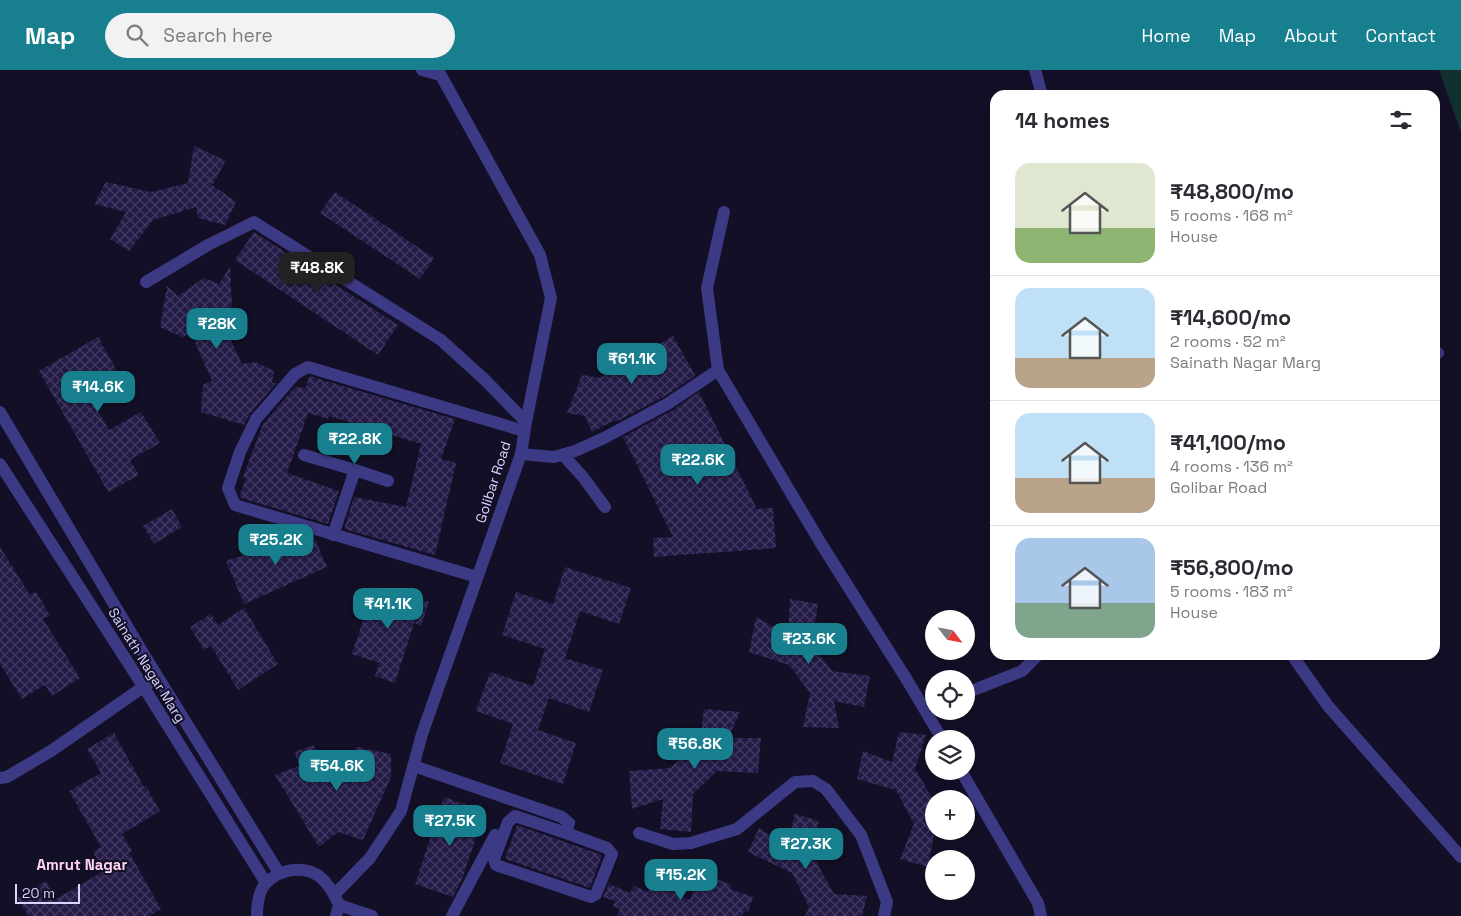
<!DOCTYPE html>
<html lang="en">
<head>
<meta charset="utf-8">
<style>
	body { margin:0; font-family:"Space Grotesk",sans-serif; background:#f2f2f3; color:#2b2b33; height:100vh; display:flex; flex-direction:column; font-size:19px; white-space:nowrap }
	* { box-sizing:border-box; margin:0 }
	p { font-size:16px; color:#7c7c81 }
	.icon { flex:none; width:28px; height:28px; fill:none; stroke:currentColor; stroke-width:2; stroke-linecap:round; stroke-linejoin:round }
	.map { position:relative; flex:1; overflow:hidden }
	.details { position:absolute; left:990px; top:20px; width:450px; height:570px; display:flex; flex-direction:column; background:#fff; border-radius:15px; box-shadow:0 2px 8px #0003 }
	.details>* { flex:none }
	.needle { width:32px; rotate:122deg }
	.fabs { position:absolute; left:925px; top:540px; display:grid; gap:10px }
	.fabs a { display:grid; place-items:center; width:50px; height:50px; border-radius:50%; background:#fff; box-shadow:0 2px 8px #0003; font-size:25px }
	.scale { position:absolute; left:15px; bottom:12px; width:65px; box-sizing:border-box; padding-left:5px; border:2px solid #d9d4ff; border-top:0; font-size:14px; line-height:18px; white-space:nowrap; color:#d9d4ff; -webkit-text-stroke:4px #130f26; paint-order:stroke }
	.price { position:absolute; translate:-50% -42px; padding:0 11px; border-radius:10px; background:#187f8f; color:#fff; font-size:16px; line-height:32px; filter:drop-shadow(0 1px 2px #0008) }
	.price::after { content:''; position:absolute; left:50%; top:30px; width:15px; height:11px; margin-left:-8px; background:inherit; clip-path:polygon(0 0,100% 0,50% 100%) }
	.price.current { background:#222; color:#fff }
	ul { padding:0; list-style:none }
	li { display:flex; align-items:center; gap:15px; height:125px; padding:0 25px }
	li+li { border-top:1px solid #e1e1e2 }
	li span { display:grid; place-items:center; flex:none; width:140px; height:100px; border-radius:15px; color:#555 }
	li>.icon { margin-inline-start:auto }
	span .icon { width:60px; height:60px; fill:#fffc; stroke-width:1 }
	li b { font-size:21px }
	h2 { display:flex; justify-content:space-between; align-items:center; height:60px; padding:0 25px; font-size:21px }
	header { display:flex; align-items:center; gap:30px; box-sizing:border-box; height:70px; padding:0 25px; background:#187f8f; color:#fff }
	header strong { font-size:24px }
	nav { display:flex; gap:28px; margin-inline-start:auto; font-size:18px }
	.search { width:350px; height:45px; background:#f2f2f3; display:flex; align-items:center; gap:12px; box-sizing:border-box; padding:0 18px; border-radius:28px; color:#7c7c81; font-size:19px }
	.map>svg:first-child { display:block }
	.grass { fill:#12302f }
	.building { fill:url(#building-cross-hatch) }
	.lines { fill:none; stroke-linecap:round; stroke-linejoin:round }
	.minor { stroke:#3d3a85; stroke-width:12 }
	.labels { text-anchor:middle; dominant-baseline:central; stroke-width:4; stroke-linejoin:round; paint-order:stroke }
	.street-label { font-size:14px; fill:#d9d4ff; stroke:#130f26 }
	.neighbourhood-label { font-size:15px; font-weight:bold; fill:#ffd6f0; stroke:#130f26 }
</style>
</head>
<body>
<header>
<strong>Map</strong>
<div class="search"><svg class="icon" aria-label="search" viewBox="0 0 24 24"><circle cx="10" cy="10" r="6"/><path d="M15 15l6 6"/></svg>Search here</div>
<nav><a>Home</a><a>Map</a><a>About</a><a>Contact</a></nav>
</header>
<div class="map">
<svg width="1461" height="846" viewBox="0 0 1461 846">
	<defs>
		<pattern id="building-cross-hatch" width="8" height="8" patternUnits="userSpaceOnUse" patternTransform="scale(1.25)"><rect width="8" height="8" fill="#241b47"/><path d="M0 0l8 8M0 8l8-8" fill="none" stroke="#433b63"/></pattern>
	</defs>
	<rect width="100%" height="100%" fill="#130f26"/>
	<!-- grass -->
	<path class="grass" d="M 1439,0 L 1461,0 L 1461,62 Z"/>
	<!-- building -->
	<g class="building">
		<path d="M 194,76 L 226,91 L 212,115 L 236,132 L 225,155 L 198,148 L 196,137 L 153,150 L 129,181 L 110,169 L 126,142 L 94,134 L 106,112 L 151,122 L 188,113 Z"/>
		<path d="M 335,122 L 434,188 L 420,209 L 320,143 Z"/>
		<path d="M 254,162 L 398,255 L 378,285 L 235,190 Z"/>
		<path d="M 230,197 L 232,238 L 220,247 L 242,294 L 255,292 L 274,301 L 272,313 L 276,313 L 250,344 L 244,355 L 201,342 L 203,315 L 212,311 L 191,263 L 182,267 L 160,257 L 167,216 L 178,226 L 204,208 L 219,214 Z"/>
		<path d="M 673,266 L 695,305 L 692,308 L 665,326 L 616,352 L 615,350 L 592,362 L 585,346 L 567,343 L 582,305 L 600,308 Z"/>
		<path d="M 98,267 L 121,308 L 90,327 L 109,360 L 141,342 L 160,373 L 130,390 L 139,405 L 108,422 L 39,301 Z"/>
		<path d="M 309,306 L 455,349 L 441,389 L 456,393 L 435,485 L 344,459 L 354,427 L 406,437 L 421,374 L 329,346 L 328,349 L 308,343 L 287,403 L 339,421 L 328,454 L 241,428 L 240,425 L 246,408 L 243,407 L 263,354 L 295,317 L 306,318 Z"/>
		<path d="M 699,322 L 757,439 L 773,438 L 776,478 L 654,487 L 653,468 L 673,467 L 623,367 L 673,340 Z"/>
		<path d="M 172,439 L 182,457 L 154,474 L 143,456 Z"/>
		<path d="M 296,462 L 314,467 L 327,497 L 244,534 L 226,491 L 243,485 L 243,486 Z"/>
		<path d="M 0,477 L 30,525 L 36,522 L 50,545 L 43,549 L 80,608 L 52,626 L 45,615 L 22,629 L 0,594 Z"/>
		<path d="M 565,497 L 631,518 L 619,554 L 580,541 L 565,588 L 603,600 L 589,642 L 549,628 L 538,660 L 576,673 L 563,714 L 500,693 L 513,654 L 476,641 L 490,602 L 533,616 L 545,579 L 502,565 L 516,522 L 553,534 Z"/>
		<path d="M 374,517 L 429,532 L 421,556 L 414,553 L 395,613 L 375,606 L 379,593 L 352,584 Z"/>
		<path d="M 790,529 L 818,534 L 812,575 L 832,601 L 870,606 L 864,637 L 834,631 L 839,658 L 803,657 L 810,623 L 789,595 L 749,582 L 756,547 L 788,565 Z"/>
		<path d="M 244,538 L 278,594 L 238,620 L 211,576 L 204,580 L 190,557 L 211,544 L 218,555 Z"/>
		<path d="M 704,639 L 740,642 L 728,668 L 761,668 L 758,703 L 717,701 L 693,724 L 691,762 L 660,759 L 663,729 L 632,739 L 629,701 L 670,698 L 700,672 Z"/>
		<path d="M 899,662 L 926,665 L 915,699 L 934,731 L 934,765 L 928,797 L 900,789 L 914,754 L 896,720 L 857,709 L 863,681 L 892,692 Z"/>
		<path d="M 114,663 L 144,717 L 146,716 L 160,741 L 122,764 L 132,781 L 129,782 L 161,839 L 149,846 L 26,846 L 28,845 L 17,828 L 46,811 L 56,829 L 104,801 L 93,782 L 101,777 L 69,721 L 101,703 L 87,679 Z"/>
		<path d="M 313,675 L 325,692 L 349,693 L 357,677 L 391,684 L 391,707 L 363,770 L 338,762 L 319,777 L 275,705 L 299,696 L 295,682 Z"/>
		<path d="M 444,727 L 485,741 L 462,809 L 453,827 L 415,814 Z"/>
		<path d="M 795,744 L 819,751 L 810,781 L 834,824 L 867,826 L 862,846 L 805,846 L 809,837 L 792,803 L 748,782 L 759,758 L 787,776 Z"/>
		<path d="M 517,755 L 602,785 L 590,818 L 505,789 Z"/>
		<path d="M 700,803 L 732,815 L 730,819 L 753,827 L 748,842 L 744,841 L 742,846 L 617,846 L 620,839 L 613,836 L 615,831 L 603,827 L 609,814 L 630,823 L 634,816 L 648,822 L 652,813 L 690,830 Z"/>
	</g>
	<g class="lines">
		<!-- minor -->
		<g class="minor">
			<path d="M 422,0 L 440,5"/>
			<path d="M 1035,0 L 1042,25"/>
			<path d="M 724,142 L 707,218 L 718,300 L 820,472 L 907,610 L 942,669"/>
			<path d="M 146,212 L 208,175 L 254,152 L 441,270 L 484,309 L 526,352"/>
			<path d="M 1435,285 L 1438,283"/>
			<path d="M 0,342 L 143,583 L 279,803"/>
			<path d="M 521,384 L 554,387 L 575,381 L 604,368 L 669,333 L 718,300"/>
			<path d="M 304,385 L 355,400"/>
			<path d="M 563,385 L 583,407 L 605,437"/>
			<path d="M 0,394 L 143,616 L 266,813"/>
			<path d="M 333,465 L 355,400 L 388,411"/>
			<path d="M 477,507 L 235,435 L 228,418 L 240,382 L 256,349 L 295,304 L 308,297 L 524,361"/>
			<path d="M 1292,585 L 1328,636 L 1461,787"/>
			<path d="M 966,623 L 1022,601 L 1038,585"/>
			<path d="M 414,696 L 562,747 L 569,753 L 566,763 L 607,778 L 612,784 L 596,824 L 591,827 L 496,795 L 494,789 L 508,752 L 515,746 L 566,763"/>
			<path d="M 961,701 L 1038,833 L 1041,846"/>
			<path d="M 0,708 L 7,707 L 51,681 L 149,613"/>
			<path d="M 639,763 L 673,774 L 691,773 L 737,759 L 795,712 L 813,711 L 826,719 L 861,765 L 887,832 L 884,846"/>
			<path d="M 334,825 L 370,788 L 401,741 L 422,664 L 521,384 L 526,352 L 551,228 L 540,185 L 438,0"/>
			<path d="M 339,835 L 372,846"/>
			<path d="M 257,846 C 257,835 258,822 266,813 C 280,799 303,795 319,806 C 329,814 334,824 339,835 L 336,846"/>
			<path d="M 452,846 L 495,765"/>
		</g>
	</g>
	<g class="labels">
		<!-- street labels -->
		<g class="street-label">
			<text transform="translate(493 412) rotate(-72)">Golibar Road</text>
			<text transform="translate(147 595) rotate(58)">Sainath Nagar Marg</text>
		</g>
		<!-- neighbourhood labels -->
		<g class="neighbourhood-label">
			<text x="82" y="794">Amrut Nagar</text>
		</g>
	</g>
</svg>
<div class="fabs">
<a><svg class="needle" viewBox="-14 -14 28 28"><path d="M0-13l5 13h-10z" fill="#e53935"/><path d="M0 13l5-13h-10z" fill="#7c7c81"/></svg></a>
<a><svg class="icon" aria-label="locate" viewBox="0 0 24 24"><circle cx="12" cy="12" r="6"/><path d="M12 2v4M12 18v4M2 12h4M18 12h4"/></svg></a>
<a><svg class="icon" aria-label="layers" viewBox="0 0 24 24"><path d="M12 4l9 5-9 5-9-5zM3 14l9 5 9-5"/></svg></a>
<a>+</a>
<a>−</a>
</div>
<div class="scale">20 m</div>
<b class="price current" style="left:317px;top:224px">₹48.8K</b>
<b class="price" style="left:217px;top:280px">₹28K</b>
<b class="price" style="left:632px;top:315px">₹61.1K</b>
<b class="price" style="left:98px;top:343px">₹14.6K</b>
<b class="price" style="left:355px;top:395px">₹22.8K</b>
<b class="price" style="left:698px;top:416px">₹22.6K</b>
<b class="price" style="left:276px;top:496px">₹25.2K</b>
<b class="price" style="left:388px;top:560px">₹41.1K</b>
<b class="price" style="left:809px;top:595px">₹23.6K</b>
<b class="price" style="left:695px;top:700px">₹56.8K</b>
<b class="price" style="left:337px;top:722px">₹54.6K</b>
<b class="price" style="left:450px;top:777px">₹27.5K</b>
<b class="price" style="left:806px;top:800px">₹27.3K</b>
<b class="price" style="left:681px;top:831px">₹15.2K</b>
<section class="details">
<h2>14 homes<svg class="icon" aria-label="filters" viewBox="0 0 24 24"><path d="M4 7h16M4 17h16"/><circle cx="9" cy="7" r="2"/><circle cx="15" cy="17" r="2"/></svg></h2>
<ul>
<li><span style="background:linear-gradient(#dfe7d0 65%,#8fb573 0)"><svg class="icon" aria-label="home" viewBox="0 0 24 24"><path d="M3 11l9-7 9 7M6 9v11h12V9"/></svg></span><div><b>₹48,800/mo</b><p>5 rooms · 168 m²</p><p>House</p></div></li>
<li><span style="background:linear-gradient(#bfe0f5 70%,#b9a48a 0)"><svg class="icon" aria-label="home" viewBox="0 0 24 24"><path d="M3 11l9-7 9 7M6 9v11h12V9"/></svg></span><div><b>₹14,600/mo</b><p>2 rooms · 52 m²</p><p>Sainath Nagar Marg</p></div></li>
<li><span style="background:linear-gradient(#bfe0f5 65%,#b9a48a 0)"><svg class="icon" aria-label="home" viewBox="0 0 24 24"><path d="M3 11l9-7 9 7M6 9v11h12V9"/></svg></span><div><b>₹41,100/mo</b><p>4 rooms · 136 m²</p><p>Golibar Road</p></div></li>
<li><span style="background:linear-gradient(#a9c7e8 65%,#7fa58c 0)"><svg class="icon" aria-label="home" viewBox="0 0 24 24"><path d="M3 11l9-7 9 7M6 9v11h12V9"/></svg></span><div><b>₹56,800/mo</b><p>5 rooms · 183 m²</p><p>House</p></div></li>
</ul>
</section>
</div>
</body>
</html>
